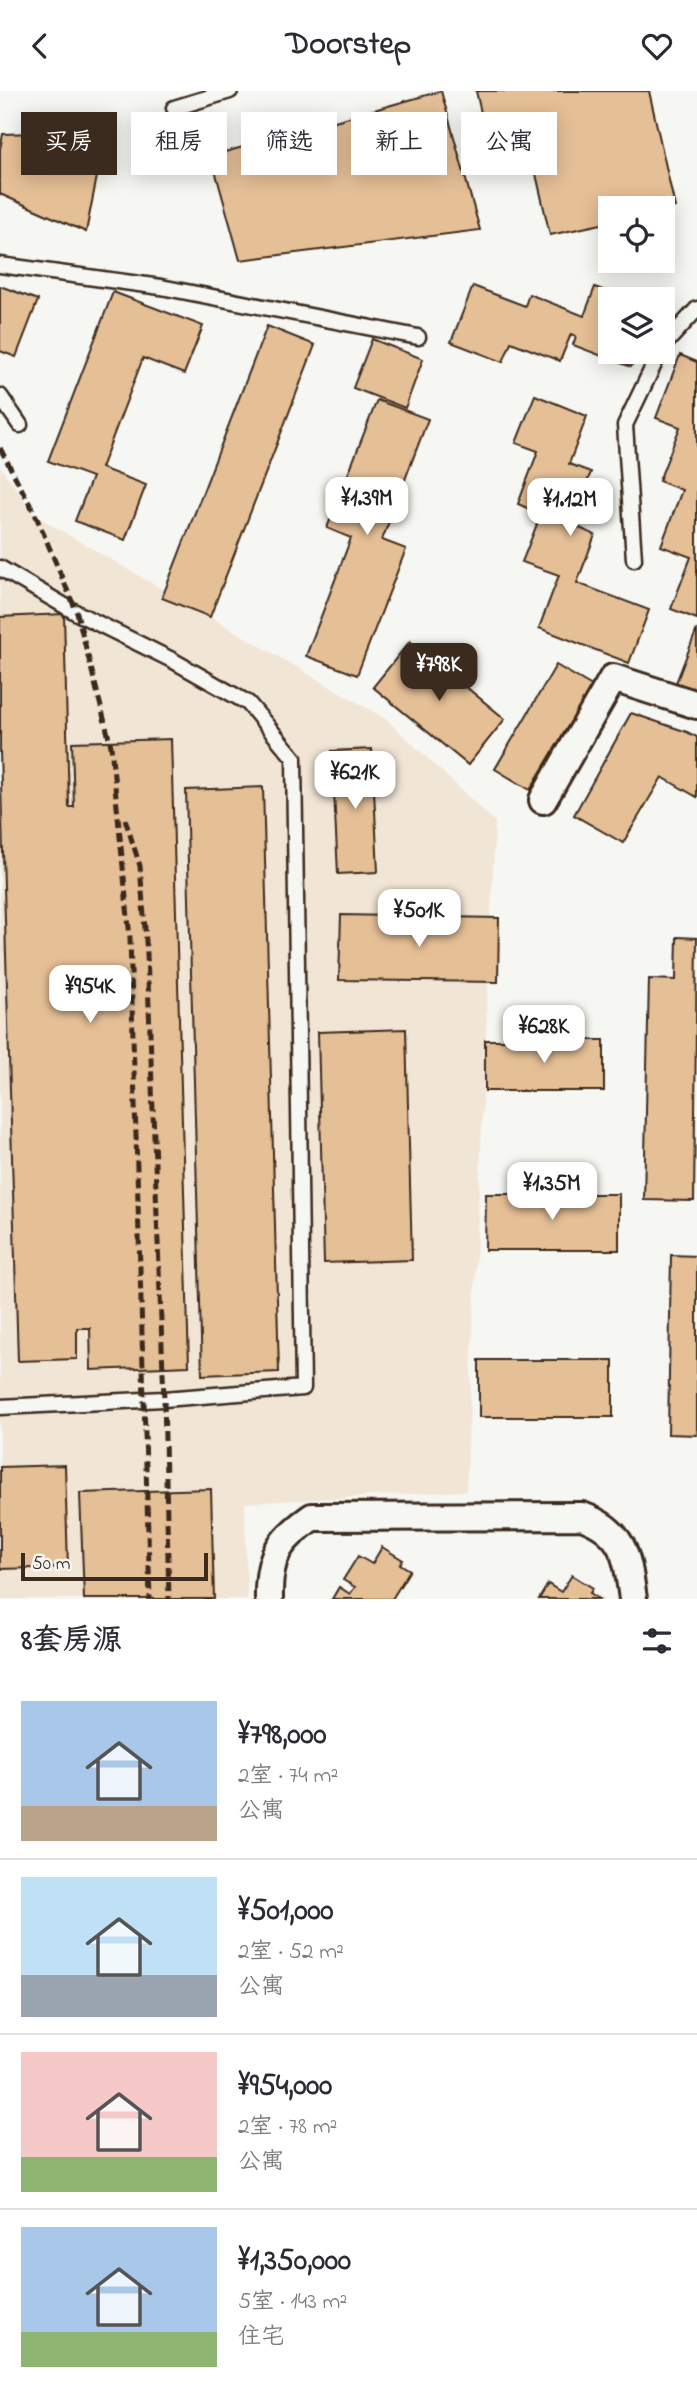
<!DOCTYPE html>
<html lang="zh">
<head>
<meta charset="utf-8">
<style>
	body { margin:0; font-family:"Indie Flower","LXGW WenKai TC",sans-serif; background:#f2f2f3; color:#2b2b33; height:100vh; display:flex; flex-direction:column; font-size:26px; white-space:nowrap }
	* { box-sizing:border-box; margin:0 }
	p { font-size:23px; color:#7c7c81 }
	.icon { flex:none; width:38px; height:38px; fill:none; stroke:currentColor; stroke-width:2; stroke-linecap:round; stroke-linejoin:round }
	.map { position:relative; height:1508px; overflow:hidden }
	.side { display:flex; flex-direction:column; background:#fff; flex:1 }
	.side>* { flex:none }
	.guide { position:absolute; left:21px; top:21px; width:656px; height:63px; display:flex; gap:14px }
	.controls { position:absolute; left:598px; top:105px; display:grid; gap:14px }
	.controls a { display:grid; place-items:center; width:77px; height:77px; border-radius:0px; background:#fff; box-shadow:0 4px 18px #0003; font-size:35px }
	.scale { position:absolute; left:21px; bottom:18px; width:187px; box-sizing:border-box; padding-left:7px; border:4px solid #3b2a1e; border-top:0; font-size:19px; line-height:24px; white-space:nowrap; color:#3b2a1e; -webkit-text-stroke:5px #f6f6f2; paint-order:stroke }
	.price { position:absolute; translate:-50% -60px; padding:0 16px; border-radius:14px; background:#fff; color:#222; font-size:23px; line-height:46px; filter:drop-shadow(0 2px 4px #0008) }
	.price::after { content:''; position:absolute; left:50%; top:42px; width:21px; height:16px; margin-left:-10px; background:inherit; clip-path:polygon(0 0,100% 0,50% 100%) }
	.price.selected { background:#3b2a1e; color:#fff }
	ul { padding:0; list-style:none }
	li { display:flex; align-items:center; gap:21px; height:175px; padding:0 21px }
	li+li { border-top:2px solid #e1e1e2 }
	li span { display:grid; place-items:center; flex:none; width:196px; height:140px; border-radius:0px; color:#555 }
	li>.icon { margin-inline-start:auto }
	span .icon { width:84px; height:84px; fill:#fffc; stroke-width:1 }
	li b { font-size:30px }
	h2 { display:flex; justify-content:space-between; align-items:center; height:84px; padding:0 21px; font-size:30px }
	.pill { padding:0 24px; border-radius:0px; background:#fff; box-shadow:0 4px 18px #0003; font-size:24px; line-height:63px }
	.pill.selected { background:#3b2a1e; color:#fff }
	header { display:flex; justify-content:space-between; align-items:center; height:91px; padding:0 21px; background:#fff; font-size:32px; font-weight:800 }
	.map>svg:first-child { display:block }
	.built { fill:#f1e6d6 }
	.building { fill:#e5bf96; stroke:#3b2a1e; stroke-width:2 }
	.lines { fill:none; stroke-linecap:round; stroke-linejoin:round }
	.service-casing { stroke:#3b2a1e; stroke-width:19 }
	.minor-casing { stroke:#3b2a1e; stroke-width:32 }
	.service { stroke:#f6f6f2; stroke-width:14 }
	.minor { stroke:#f6f6f2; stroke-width:26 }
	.rail { stroke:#3b2a1e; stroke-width:5; stroke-dasharray:10 5; stroke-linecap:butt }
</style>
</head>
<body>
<header><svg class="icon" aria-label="back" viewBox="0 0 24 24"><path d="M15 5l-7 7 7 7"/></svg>Doorstep<svg class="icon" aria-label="heart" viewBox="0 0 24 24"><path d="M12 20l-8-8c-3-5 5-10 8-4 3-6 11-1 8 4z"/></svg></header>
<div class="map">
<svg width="697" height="1508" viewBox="0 0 697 1508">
	<rect width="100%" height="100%" fill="#f6f6f2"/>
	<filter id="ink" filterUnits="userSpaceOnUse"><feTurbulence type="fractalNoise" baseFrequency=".0143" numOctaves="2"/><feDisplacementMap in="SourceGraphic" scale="14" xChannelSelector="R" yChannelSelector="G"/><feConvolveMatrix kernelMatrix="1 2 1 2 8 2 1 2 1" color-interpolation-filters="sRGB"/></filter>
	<g filter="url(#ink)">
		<!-- built -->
		<path class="built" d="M 0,375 L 36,425 L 386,628 L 495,731 L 466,1400 L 245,1412 L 247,1508 L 0,1508 Z"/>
		<!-- building -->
		<g class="building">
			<path d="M 441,0 L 480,139 L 240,169 L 211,65 Z"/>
			<path d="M 476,0 L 649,0 L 675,116 L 663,119 L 611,117 L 611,131 L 550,144 L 528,48 L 489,57 Z"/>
			<path d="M 106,40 L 86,141 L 0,103 L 0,58 L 3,43 Z"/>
			<path d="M 0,195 L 38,209 L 16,266 L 0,260 Z"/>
			<path d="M 473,195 L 525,215 L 529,203 L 584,225 L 595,196 L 626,208 L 611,208 L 611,261 L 637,261 L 631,276 L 573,254 L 576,245 L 571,243 L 560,270 L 511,251 L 503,271 L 451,251 Z"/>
			<path d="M 113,201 L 203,235 L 184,283 L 143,267 L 101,377 L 146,394 L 125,449 L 75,430 L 92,386 L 48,370 Z"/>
			<path d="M 267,235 L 315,254 L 210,526 L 162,507 Z"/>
			<path d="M 372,248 L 423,268 L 405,317 L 353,297 Z"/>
			<path d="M 680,264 L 697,271 L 697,528 L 671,518 L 691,466 L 661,455 L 682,399 L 659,390 L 680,336 L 656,327 Z"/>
			<path d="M 535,304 L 587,325 L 569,373 L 591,381 L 571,433 L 595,444 L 577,492 L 649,519 L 629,572 L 539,537 L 559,484 L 522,471 L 541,423 L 518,413 L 538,360 L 516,352 Z"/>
			<path d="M 377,309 L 428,328 L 382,449 L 406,458 L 357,584 L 306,565 L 351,447 L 327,437 Z"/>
			<path d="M 64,523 L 69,716 L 74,716 L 72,651 L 171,648 L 189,1275 L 91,1279 L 90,1237 L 77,1237 L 77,1268 L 18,1270 L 0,660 L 0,526 Z"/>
			<path d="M 697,538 L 697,600 L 676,592 Z"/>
			<path d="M 410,550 L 505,628 L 468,674 L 373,596 Z"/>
			<path d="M 556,574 L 592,595 L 530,699 L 495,678 Z"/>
			<path d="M 631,622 L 687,641 L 697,646 L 697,706 L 662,686 L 623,752 L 574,724 Z"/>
			<path d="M 372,658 L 378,781 L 338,783 L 332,660 Z"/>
			<path d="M 263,696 L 279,1281 L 202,1284 L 186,699 Z"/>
			<path d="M 341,824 L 499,827 L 498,891 L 339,889 Z"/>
			<path d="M 677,846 L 697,847 L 694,1110 L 644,1109 L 649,888 L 676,889 Z"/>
			<path d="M 406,938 L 412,1169 L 324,1172 L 318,941 Z"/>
			<rect x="485" y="949" width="119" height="51"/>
			<path d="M 486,1103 L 619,1103 L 619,1159 L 485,1159 Z"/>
			<path d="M 671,1164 L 697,1165 L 697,1344 L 668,1343 Z"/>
			<rect x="479" y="1269" width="134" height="57"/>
			<path d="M 65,1374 L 68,1476 L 0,1478 L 0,1376 Z"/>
			<path d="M 211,1398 L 214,1508 L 84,1508 L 80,1402 Z"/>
			<path d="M 382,1456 L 403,1469 L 400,1473 L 410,1479 L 392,1508 L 332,1508 L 339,1496 L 350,1503 L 355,1496 L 343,1489 L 358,1465 L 372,1473 Z"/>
			<path d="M 572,1484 L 593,1497 L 590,1502 L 599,1508 L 539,1508 L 548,1493 L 561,1501 Z"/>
		</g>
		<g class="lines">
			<defs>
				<g id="service">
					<path d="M 174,17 L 230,0"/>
					<path d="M 0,174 L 161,196 L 418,246"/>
					<path d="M 663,255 L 697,218"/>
					<path d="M 0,305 L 20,334"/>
					<path d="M 634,468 L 625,334 L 660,261"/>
					<path d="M 0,477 L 77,522 L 172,569 L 248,612 L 294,667 L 303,1297 L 164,1308 L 0,1316"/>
				</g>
				<g id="minor">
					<path d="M 543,709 L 613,587 L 697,614"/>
					<path d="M 269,1508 C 268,1466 278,1450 312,1426 L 582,1425 C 626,1441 627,1467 633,1508"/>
				</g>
			</defs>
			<!-- service casing -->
			<use href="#service" class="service-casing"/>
			<!-- minor casing -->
			<use href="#minor" class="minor-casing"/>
			<!-- service -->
			<use href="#service" class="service"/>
			<!-- minor -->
			<use href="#minor" class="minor"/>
			<!-- rail -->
			<g class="rail">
				<path d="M 0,357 L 36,425 L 77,522 L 111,655 L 130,847 L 150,1508"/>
				<path d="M 125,728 L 140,775 L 147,863 L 164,1308 L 169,1508"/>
			</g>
		</g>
	</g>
</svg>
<div class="controls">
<a><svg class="icon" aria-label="locate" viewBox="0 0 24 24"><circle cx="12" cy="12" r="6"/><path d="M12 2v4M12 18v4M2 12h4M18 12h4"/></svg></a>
<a><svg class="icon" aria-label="layers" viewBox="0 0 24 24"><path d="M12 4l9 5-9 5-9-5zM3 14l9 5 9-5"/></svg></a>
</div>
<div class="scale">50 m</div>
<b class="price" style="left:367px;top:446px">¥1.39M</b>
<b class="price" style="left:570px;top:447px">¥1.12M</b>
<b class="price selected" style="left:439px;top:612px">¥798K</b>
<b class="price" style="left:355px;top:720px">¥621K</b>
<b class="price" style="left:419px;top:858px">¥501K</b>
<b class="price" style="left:90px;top:934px">¥954K</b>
<b class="price" style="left:544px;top:974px">¥628K</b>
<b class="price" style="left:552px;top:1131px">¥1.35M</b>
<div class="guide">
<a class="pill selected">买房</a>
<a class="pill">租房</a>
<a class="pill">筛选</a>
<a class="pill">新上</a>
<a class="pill">公寓</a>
</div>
</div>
<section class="side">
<h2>8套房源<svg class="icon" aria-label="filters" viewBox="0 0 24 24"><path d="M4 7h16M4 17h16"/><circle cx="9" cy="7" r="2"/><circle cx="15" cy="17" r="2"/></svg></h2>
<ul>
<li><span style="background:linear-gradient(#a9c7e8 75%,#b9a48a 0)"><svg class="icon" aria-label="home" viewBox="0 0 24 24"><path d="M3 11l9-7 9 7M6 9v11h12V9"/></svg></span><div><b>¥798,000</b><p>2室 · 74 m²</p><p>公寓</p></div></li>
<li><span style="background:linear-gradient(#bfe0f5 70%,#9aa5b1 0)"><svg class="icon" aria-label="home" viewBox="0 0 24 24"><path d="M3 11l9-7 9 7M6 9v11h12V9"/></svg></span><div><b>¥501,000</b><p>2室 · 52 m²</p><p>公寓</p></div></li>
<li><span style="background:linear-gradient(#f6c9c9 75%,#8fb573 0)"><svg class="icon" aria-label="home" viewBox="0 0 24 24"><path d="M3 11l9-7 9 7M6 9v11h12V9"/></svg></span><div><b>¥954,000</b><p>2室 · 78 m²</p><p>公寓</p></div></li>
<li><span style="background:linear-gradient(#a9c7e8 75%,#8fb573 0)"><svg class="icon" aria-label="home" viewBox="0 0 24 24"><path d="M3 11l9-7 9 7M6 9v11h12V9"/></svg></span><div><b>¥1,350,000</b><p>5室 · 143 m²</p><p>住宅</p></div></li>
</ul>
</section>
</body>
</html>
